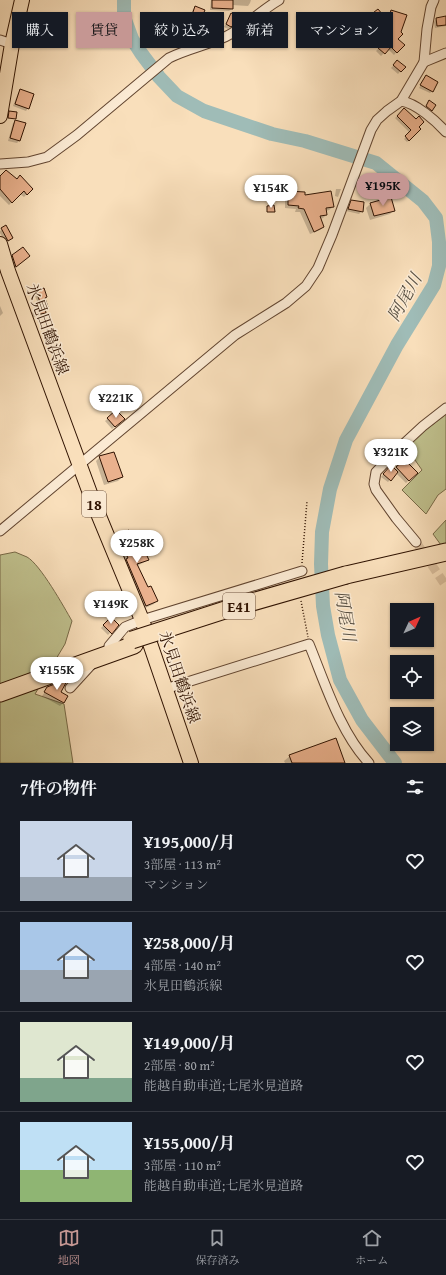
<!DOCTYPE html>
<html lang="ja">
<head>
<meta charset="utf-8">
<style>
	body { margin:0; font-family:"Gentium Book Plus","Noto Serif JP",serif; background:#242831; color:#f1f3f6; height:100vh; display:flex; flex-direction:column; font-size:15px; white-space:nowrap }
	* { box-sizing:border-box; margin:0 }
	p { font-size:13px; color:#9ea1a6 }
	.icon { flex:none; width:22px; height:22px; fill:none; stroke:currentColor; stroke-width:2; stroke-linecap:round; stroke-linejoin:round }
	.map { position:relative; height:763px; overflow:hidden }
	.side { display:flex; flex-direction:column; background:#171b24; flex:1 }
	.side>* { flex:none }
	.guide { position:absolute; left:12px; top:12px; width:422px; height:36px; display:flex; gap:8px }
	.needle { width:26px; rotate:46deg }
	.controls { position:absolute; left:390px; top:603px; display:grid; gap:8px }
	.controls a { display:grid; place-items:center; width:44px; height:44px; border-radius:0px; background:#171b24; box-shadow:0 1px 3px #0004; font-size:20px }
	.price { position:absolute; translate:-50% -34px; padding:0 9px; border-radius:14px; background:#fff; color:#222; font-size:13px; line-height:26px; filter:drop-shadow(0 1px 2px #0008) }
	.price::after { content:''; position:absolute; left:50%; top:24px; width:12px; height:9px; margin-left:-6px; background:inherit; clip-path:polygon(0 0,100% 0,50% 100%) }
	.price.selected { background:#c59692; color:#111 }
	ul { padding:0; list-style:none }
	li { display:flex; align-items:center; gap:12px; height:100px; padding:0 20px }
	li+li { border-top:1px solid #363941 }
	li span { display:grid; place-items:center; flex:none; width:112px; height:80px; border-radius:0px; color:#555 }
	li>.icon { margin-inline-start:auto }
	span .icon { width:48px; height:48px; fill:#fffc; stroke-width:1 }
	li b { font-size:17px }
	h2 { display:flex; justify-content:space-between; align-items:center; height:48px; padding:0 20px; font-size:17px }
	.chip { padding:0 14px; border-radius:0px; background:#171b24; box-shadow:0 1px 3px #0004; font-size:14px; line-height:36px }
	.chip.selected { background:#c59692; color:#111 }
	.dock { display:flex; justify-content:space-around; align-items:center; height:56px; border-top:1px solid #363941; background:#171b24; font-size:11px; color:#9ea1a6 }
	.dock a { display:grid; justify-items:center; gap:2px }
	.dock .selected { color:#c59692 }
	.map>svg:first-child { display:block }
	.green { fill:#c0c18e; stroke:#786a48 }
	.shadow { fill:#0003 }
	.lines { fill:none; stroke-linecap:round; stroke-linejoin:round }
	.river { stroke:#9fbcb7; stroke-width:14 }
	.building { fill:#eab18d; stroke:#2f1201 }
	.street-tunnel { stroke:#dbc09f; stroke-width:9; stroke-dasharray:9 4.5; stroke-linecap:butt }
	.street-casing { stroke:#624530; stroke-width:11 }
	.primary-casing { stroke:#2f1201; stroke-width:16 }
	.highway-casing { stroke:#2f1201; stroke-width:19 }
	.path { stroke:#2f1201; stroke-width:1.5; stroke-dasharray:1 2; stroke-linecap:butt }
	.street { stroke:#fbead3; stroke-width:9 }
	.primary { stroke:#f9dfbb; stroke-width:14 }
	.highway { stroke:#f9dfbb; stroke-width:17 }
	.highway-bridge-casing { stroke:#2f1201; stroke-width:19; stroke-linecap:butt }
	.highway-bridge { stroke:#f9dfbb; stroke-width:17 }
	.labels { text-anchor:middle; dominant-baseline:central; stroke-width:3; stroke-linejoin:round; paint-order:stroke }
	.shield { fill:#fbead3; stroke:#6c5340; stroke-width:1 }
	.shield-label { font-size:15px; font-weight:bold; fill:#2f1201 }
	.street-label { font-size:16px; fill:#2f1201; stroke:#fbead3 }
	.water-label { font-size:17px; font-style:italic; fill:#564e41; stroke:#fbead3 }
</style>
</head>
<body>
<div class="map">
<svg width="446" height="763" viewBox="0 0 446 763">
	<rect width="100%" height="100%" fill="#f9dfbb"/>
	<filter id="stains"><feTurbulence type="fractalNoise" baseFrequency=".005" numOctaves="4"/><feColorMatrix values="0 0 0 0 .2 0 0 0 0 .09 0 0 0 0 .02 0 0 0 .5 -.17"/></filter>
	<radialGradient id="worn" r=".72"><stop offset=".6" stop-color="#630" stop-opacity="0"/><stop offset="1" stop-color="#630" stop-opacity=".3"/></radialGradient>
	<!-- green -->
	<g class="green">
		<path d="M 446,414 L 446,489 L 438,495 L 426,514 L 402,490 L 422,470 L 408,450 L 413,440 Z"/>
		<path d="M 446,520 L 446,552 L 433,534 Z"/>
		<path d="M 15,552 C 19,554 23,555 27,557 C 40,564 64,607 72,621 L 65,644 L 35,694 L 64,704 L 73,763 L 0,763 L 0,555 Z"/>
	</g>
	<!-- shadow -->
	<g class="shadow">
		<path d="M 211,0 L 251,0 L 250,3 L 248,6 L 232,5 L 232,9 L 229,11 L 210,10 Z"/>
		<path d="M 196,7 L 200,19 L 193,32 L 186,30 L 193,9 Z"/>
		<path d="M 392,11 L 397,39 L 403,45 L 394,55 L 388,49 L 381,56 L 376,51 L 379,48 L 375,44 L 379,39 L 369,27 L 365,30 L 359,23 L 367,15 L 369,18 L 387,21 L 389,14 Z"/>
		<path d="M 231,14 L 231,27 L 228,29 L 224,27 Z"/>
		<path d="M 446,17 L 446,26 L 435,28 L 434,22 L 436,19 Z"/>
		<path d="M 398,61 L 404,67 L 398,74 L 391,68 Z"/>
		<path d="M 426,76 L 432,91 L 430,93 L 419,88 Z"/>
		<path d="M 20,90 L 28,108 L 26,111 L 13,106 L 18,93 Z"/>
		<path d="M 429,101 L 432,110 L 429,113 L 424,109 Z"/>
		<path d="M 405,110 L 420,129 L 407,142 L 404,139 L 410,133 L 395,118 Z"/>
		<path d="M 16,121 L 24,124 L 19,141 L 17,143 L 8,141 L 13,123 Z"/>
		<path d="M 0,177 L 32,189 L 24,197 L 20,194 L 9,205 L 0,196 Z"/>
		<path d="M 336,189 L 341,189 L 338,197 L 335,196 Z"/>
		<path d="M 289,192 L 333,207 L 329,210 L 326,211 L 326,215 L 323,218 L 320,219 L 323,227 L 320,230 L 310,234 L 300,212 L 295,212 L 296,209 L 285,208 L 285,196 Z"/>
		<path d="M 352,201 L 362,211 L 359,214 L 346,211 L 349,204 Z"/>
		<path d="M 370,204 L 394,210 L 390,214 L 370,220 L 366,208 Z"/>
		<path d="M 6,227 L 9,240 L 5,242 L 0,233 L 0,231 Z"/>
		<path d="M 13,256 L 26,259 L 14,269 L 10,259 Z"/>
		<path d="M 37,292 L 46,297 L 45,298 L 47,307 L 44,310 L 45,312 L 42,315 L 33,317 L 32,313 L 35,310 L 34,306 L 38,303 L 34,294 Z"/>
		<path d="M 0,306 L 3,313 L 0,316 Z"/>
		<path d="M 116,412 L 121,421 L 112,429 L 105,421 Z"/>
		<path d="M 100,457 L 122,477 L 118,481 L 104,485 L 96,461 Z"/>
		<path d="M 403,462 L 416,473 L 406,483 L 396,473 L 388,482 L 381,477 L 391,466 L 395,470 Z"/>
		<path d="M 118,536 L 148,559 L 145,562 L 136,566 L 148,588 L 156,601 L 154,604 L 143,609 L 115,539 Z"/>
		<path d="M 111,618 L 117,625 L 108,635 L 101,628 Z"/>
		<path d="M 61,658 L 63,659 L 59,663 L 55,664 Z"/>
		<path d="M 48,688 L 59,693 L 63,703 L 60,706 L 42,696 Z"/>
		<path d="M 290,756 L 344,763 L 285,763 L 284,761 Z"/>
	</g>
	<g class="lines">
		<!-- river -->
		<path class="river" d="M 124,0 L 124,17 L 132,39 L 141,53 L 159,77 L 177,96 L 204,111 L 272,134 L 305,141 L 376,163 L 423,201 L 436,218 L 439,242 L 439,266 L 434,285 L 397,345 L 346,440 L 330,489 L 322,532 L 321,564 L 323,606 L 328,635 L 340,680 L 362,720 L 395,763"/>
	</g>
	<!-- building -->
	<g class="building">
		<path d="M 212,0 L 233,0 L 233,9 L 212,8 Z"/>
		<path d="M 195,6 L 205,10 L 201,19 L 200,19 L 197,30 L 188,27 Z"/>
		<path d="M 378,9 L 388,21 L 391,10 L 407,15 L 401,32 L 403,34 L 398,39 L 405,45 L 397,53 L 391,47 L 385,54 L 378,48 L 381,45 L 377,40 L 381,36 L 372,25 L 368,28 L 361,19 L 367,14 L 369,16 Z"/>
		<path d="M 231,13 L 239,17 L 235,24 L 231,27 L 226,24 Z"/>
		<path d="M 446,16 L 446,25 L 437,26 L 436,18 Z"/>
		<path d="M 397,60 L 406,67 L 401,72 L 393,65 Z"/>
		<path d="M 426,75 L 438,82 L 433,92 L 420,85 Z"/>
		<path d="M 20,89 L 34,94 L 29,109 L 15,104 Z"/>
		<path d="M 429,100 L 436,105 L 432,111 L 426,106 Z"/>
		<path d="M 404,108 L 416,119 L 419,116 L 424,122 L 419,127 L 421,129 L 409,141 L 405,136 L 411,130 L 397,116 Z"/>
		<path d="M 9,111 L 17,112 L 16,119 L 8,118 Z"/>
		<path d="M 15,120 L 26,123 L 20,141 L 10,138 Z"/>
		<path d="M 6,170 L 17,179 L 20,175 L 33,189 L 27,195 L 24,191 L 12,203 L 0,189 L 0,176 Z"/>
		<path d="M 288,191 L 305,192 L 305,195 L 331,191 L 334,207 L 326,208 L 327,215 L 320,216 L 324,227 L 314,232 L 304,209 L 298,208 L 299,206 L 288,205 Z"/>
		<path d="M 391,197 L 395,211 L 374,216 L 370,203 Z"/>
		<path d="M 351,200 L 364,202 L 363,212 L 348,209 Z"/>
		<path d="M 274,205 L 275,212 L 267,212 L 267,206 Z"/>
		<path d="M 6,225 L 13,238 L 8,241 L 1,228 Z"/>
		<path d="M 23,247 L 30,256 L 16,267 L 12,255 Z"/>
		<path d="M 44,288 L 47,297 L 45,298 L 48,307 L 45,308 L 46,313 L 35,315 L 34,309 L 38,308 L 36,303 L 40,302 L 36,291 Z"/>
		<path d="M 116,410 L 125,419 L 115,427 L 107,418 Z"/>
		<path d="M 114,452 L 123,477 L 108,482 L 99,456 Z"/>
		<path d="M 403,461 L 406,465 L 408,463 L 418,473 L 409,481 L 396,467 Z"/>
		<path d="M 391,465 L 398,472 L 391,481 L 383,474 Z"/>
		<path d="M 129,530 L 131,533 L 135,531 L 149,560 L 137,564 L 148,587 L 151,586 L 158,601 L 146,606 L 126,559 L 128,558 L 117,535 Z"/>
		<path d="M 111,617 L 119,625 L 112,634 L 103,625 Z"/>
		<path d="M 68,679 L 61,692 L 68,696 L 64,703 L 44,692 L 47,687 Z"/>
		<path d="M 336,738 L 345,763 L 292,763 L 289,755 Z"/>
	</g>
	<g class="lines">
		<!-- street-tunnel -->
		<path class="street-tunnel" d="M 416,542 L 446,586"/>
		<defs>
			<g id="street">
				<path d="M 0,40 L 12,44"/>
				<path d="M 424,62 L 446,53"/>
				<path d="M 401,101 C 416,103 436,121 446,132"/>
				<path d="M 0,164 L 28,162 L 47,157 L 77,135 L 169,58 C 187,49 207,45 225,37 C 244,28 260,11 279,0"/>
				<path d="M 0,531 L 235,335 L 286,303 L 306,286 L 318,268 L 332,235 L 371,130 L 377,120 L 387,111 L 401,101 L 424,62 L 427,29 L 431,7 L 434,0"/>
				<path d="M 416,542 L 396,518 L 376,490 L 374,484 L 376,472 L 396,451 L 423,426 L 446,408"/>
				<path d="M 109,646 L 125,627 L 142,620 L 302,571"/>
				<path d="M 70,688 L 91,665"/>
				<path d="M 165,689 L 309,644 C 325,683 340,732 369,763"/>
			</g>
			<g id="primary">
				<path d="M 0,116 L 12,44 L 22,0"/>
				<path d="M 0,244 L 8,271 L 94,504 L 142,620 L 191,763"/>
			</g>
			<g id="highway">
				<path d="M 346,575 L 446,552"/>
				<path d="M 0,693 L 134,645"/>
			</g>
		</defs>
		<!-- street casing -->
		<use href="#street" class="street-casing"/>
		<!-- primary casing -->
		<use href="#primary" class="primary-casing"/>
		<!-- highway casing -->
		<use href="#highway" class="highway-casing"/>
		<!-- path -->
		<g class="path">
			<path d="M 302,563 L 307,501"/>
			<path d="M 301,601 L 308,637"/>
		</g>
		<!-- street -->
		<use href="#street" class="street"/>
		<!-- primary -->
		<use href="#primary" class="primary"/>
		<!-- highway -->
		<use href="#highway" class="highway"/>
		<defs>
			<path id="highway-bridge" d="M 132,640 L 228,609 L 346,575"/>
		</defs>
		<!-- highway-bridge casing -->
		<use href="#highway-bridge" class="highway-bridge-casing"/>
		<!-- highway-bridge -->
		<use href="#highway-bridge" class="highway-bridge"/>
	</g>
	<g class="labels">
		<!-- shield labels -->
		<g class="shield">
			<rect x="82" y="491" width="24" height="26" rx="3"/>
			<rect x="223" y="593" width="32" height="26" rx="3"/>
		</g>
		<g class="shield-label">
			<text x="94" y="504">18</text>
			<text x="239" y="606">E41</text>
		</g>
		<!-- street labels -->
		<g class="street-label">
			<text transform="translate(48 329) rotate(70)">氷見田鶴浜線</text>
			<text transform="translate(180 677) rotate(71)">氷見田鶴浜線</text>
		</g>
		<!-- water labels -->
		<g class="water-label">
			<text transform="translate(404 297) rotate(-61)">阿尾川</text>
			<text transform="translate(346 616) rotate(80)">阿尾川</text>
		</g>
	</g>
	<rect width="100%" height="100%" filter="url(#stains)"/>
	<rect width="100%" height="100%" fill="url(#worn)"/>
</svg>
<div class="controls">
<a><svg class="needle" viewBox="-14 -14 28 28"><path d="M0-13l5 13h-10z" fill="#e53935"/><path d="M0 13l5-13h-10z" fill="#9ea1a6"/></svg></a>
<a><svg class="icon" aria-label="locate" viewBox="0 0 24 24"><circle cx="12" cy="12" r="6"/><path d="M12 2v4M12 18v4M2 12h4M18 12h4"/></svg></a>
<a><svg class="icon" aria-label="layers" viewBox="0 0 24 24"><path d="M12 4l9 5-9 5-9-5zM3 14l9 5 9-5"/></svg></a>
</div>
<b class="price selected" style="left:383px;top:207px">¥195K</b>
<b class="price" style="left:271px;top:209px">¥154K</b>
<b class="price" style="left:116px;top:419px">¥221K</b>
<b class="price" style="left:391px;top:473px">¥321K</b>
<b class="price" style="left:137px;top:564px">¥258K</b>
<b class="price" style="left:111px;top:625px">¥149K</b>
<b class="price" style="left:57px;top:691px">¥155K</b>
<div class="guide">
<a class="chip">購入</a>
<a class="chip selected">賃貸</a>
<a class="chip">絞り込み</a>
<a class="chip">新着</a>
<a class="chip">マンション</a>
</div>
</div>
<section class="side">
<h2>7件の物件<svg class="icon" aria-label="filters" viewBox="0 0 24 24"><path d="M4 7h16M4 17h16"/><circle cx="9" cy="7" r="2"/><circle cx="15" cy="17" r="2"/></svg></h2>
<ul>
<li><span style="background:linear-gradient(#c9d6e8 70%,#9aa5b1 0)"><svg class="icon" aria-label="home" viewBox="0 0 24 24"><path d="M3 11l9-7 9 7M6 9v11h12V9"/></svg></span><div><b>¥195,000/月</b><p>3部屋 · 113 m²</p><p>マンション</p></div><svg class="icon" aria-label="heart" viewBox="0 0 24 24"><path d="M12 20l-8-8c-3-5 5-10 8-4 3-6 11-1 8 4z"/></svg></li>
<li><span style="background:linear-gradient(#a9c7e8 60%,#9aa5b1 0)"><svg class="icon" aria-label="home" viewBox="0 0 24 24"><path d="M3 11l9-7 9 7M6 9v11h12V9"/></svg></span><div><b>¥258,000/月</b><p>4部屋 · 140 m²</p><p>氷見田鶴浜線</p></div><svg class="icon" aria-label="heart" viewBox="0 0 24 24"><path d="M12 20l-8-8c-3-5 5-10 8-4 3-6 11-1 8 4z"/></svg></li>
<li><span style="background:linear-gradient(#dfe7d0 70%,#7fa58c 0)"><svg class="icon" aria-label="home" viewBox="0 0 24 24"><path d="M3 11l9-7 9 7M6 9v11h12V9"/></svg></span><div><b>¥149,000/月</b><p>2部屋 · 80 m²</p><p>能越自動車道;七尾氷見道路</p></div><svg class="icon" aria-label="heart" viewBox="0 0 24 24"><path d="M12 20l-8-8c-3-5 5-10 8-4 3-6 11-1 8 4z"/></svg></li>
<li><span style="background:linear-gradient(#bfe0f5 60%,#8fb573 0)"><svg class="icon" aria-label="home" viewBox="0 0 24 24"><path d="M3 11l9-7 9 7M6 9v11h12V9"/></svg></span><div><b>¥155,000/月</b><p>3部屋 · 110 m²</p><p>能越自動車道;七尾氷見道路</p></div><svg class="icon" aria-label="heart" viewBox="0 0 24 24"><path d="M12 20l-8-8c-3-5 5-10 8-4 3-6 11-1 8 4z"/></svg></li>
</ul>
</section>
<nav class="dock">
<a class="selected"><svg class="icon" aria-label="map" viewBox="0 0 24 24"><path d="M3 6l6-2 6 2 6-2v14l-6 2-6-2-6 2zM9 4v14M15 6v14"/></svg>地図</a>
<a><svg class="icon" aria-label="saved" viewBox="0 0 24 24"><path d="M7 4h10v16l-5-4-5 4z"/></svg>保存済み</a>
<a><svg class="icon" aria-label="home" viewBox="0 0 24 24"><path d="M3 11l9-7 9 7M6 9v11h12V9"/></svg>ホーム</a>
</nav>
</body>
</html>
